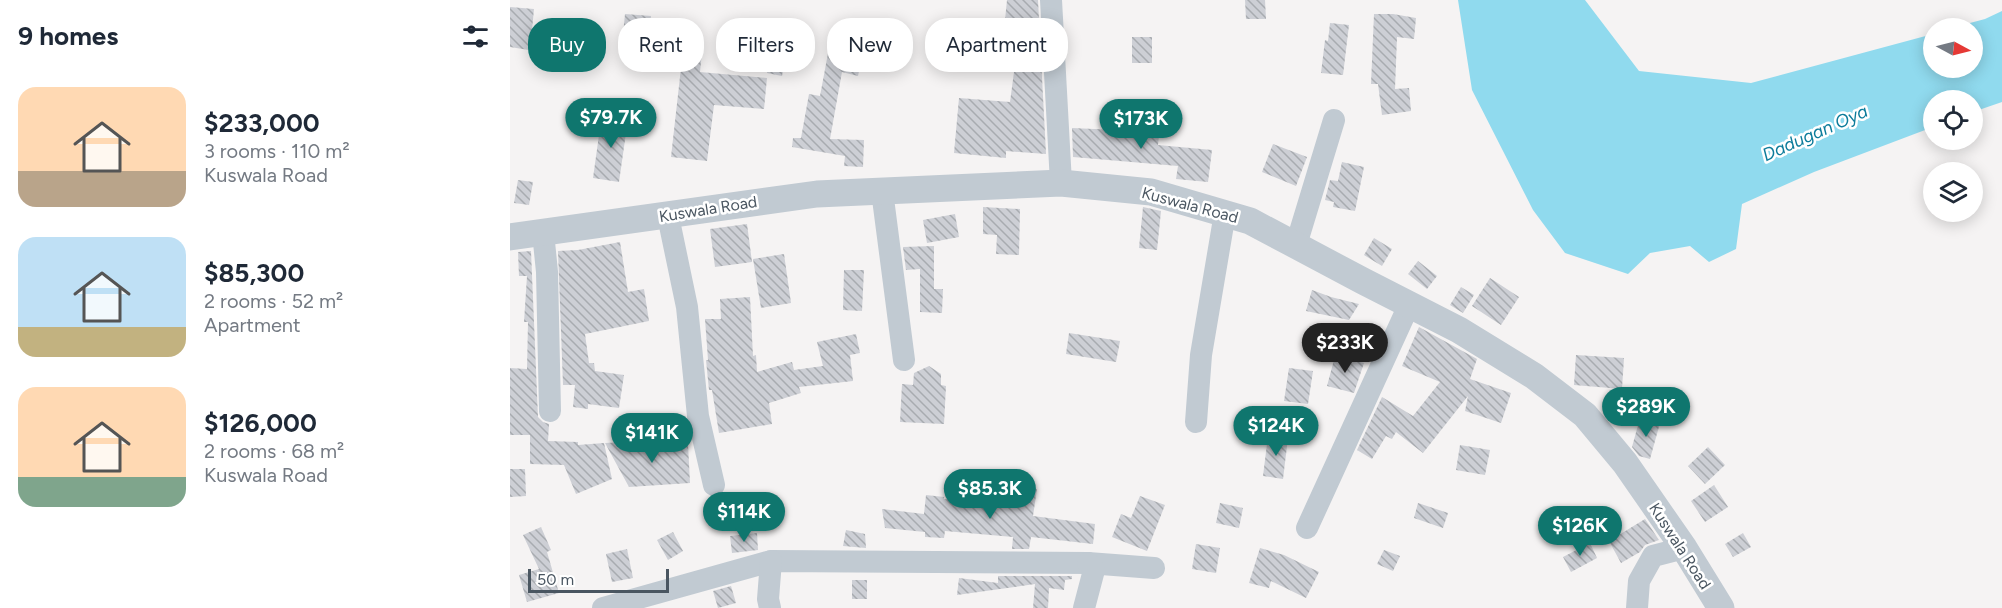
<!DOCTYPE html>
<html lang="en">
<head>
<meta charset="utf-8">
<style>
	body { margin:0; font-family:Figtree,sans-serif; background:#f2f2f3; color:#1f2937; height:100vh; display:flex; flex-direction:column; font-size:22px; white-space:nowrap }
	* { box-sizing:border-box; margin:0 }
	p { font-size:20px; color:#747a83 }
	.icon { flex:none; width:33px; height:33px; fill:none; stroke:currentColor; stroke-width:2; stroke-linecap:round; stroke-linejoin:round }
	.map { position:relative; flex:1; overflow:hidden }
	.details { display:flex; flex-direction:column; background:#fff; width:510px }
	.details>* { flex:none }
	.top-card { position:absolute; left:18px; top:18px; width:570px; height:54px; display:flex; gap:12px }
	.needle { width:39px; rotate:97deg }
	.controls { position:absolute; left:1413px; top:18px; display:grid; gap:12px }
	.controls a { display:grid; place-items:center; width:60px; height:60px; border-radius:50%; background:#fff; box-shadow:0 3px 15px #0003; font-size:30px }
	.scale { position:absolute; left:18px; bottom:15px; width:141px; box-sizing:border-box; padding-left:6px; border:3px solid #4a5661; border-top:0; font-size:16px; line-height:21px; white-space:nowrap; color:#4a5661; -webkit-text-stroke:4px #fff; paint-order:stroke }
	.price { position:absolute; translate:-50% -51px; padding:0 14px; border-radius:21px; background:#0f766e; color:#fff; font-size:20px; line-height:39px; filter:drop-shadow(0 2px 3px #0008) }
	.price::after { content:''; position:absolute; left:50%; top:36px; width:18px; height:14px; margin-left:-9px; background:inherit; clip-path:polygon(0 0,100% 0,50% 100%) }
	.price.selected { background:#222; color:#fff }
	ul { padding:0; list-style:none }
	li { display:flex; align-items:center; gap:18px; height:150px; padding:0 18px }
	li span { display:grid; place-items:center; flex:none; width:168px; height:120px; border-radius:18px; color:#555 }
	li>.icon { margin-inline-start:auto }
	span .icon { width:72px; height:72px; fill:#fffc; stroke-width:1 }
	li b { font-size:26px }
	h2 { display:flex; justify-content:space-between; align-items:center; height:72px; padding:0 18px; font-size:26px }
	.chip { padding:0 21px; border-radius:24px; background:#fff; box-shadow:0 3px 15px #0003; font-size:21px; line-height:54px }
	.chip.selected { background:#0f766e; color:#fff }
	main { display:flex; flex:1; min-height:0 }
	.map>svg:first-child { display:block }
	.water { fill:#90daee }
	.building { fill:url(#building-back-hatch) }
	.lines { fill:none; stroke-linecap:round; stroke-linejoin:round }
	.minor { stroke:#c1cad2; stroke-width:22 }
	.tertiary { stroke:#c1cad2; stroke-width:27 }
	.labels { text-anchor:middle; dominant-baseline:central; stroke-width:5; stroke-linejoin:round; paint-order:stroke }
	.street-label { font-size:16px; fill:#4a5661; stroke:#fff }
	.water-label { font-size:18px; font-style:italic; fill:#0c7c9b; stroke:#fff }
</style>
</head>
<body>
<main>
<section class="details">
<h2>9 homes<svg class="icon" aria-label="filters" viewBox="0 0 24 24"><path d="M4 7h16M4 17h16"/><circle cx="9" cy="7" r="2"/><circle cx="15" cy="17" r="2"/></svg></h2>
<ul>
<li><span style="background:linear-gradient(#ffd9b3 70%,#b9a48a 0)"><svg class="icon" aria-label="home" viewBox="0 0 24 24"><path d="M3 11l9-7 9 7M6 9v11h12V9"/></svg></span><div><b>$233,000</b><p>3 rooms · 110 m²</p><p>Kuswala Road</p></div></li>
<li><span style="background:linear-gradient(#bfe0f5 75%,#c2b280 0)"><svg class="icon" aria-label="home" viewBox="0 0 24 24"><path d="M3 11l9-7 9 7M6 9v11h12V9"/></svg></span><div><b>$85,300</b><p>2 rooms · 52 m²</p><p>Apartment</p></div></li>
<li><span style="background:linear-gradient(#ffd9b3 75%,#7fa58c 0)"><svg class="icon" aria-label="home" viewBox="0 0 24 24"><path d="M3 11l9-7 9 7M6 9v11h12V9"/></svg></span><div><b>$126,000</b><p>2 rooms · 68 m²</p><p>Kuswala Road</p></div></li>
</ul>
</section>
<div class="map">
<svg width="1492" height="608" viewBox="0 0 1492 608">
	<defs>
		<pattern id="building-back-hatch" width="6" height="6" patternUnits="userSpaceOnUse" patternTransform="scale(1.5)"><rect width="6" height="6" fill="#cdcfd5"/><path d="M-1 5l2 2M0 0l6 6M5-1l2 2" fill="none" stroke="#a8abb0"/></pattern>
	</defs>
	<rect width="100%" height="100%" fill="#f5f3f3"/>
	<!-- water -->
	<path class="water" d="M 948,0 L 1075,0 L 1129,71 L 1241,83 L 1423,34 L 1424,68 L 1462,68 L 1462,28 L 1441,28 L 1475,19 L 1492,11 L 1492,102 L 1463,112 L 1462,100 L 1424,100 L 1423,127 L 1304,172 L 1232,204 L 1226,249 L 1199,262 L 1180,246 L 1140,253 L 1118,274 L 1055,253 L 1023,210 L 962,90 Z"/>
	<!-- building -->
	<g class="building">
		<path d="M 497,0 L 528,0 L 536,154 L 496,151 L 496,158 L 444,153 L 449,98 L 500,102 L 504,72 L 492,70 L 492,67 L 456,64 L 456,59 L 440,57 L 442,32 L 457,34 L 457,37 L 493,40 Z"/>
		<path d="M 735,0 L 755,0 L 756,19 L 736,19 Z"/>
		<path d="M 0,7 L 24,9 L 22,30 L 28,31 L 25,51 L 0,47 Z"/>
		<path d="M 115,14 L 141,16 L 137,57 L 111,55 Z"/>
		<path d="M 864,14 L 883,14 L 906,18 L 904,39 L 887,37 L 885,89 L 899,88 L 901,111 L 872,115 L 868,84 L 861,84 Z"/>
		<path d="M 820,23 L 839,25 L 833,75 L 811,73 L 815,40 L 818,41 Z"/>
		<path d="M 230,24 L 280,28 L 278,49 L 277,49 L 272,76 L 257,73 L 261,48 L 229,45 Z"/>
		<path d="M 322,32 L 356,38 L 348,76 L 332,72 L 320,139 L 354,140 L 353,167 L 334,166 L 335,156 L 282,147 L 283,138 L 291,138 L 299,94 L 310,96 Z"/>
		<rect x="622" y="37" width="20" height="26"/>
		<path d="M 173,50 L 192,52 L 190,72 L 257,78 L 254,109 L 204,105 L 197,161 L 161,157 Z"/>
		<path d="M 96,115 L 118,119 L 109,182 L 83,178 L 89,135 L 93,135 Z"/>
		<path d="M 608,122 L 650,126 L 648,145 L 702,150 L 698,182 L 666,179 L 668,166 L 563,157 L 562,128 L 607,130 Z"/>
		<path d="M 763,144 L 797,157 L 786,186 L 752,172 Z"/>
		<path d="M 832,162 L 854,167 L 845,211 L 823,207 L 824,202 L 815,200 L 820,180 L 828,181 Z"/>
		<path d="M 8,180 L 23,182 L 19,205 L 4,203 Z"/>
		<path d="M 473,207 L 510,209 L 509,255 L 486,254 L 487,235 L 473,234 Z"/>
		<path d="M 633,207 L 651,211 L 647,250 L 629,248 Z"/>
		<path d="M 445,214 L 449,237 L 417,243 L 413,220 Z"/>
		<path d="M 237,224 L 242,262 L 205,267 L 200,229 Z"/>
		<path d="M 864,238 L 882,249 L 872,266 L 854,255 Z"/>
		<path d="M 110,242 L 118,292 L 134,289 L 139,321 L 75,334 L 79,363 L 84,363 L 85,371 L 114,375 L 109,408 L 78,404 L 78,409 L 63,407 L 65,385 L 53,385 L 48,251 L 68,250 Z"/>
		<path d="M 424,246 L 424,289 L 433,289 L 432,313 L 410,312 L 410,269 L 396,270 L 393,247 Z"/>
		<path d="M 21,251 L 28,417 L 33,422 L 39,424 L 38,441 L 68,442 L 68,445 L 94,443 L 102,479 L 66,494 L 54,465 L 20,464 L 20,435 L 0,435 L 0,368 L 17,369 L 18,322 L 14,322 L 17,276 L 9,276 L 8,252 Z"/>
		<path d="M 274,254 L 281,303 L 251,308 L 243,259 Z"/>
		<path d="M 908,261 L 927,276 L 917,289 L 898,274 Z"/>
		<path d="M 334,270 L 354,270 L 352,311 L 333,310 Z"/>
		<path d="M 980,278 L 1009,297 L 991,325 L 962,306 Z"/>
		<path d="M 951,287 L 964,295 L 953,313 L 940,305 Z"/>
		<path d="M 802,290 L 821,297 L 849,304 L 839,320 L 796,311 Z"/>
		<path d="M 240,297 L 243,356 L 246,355 L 247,372 L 282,362 L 284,370 L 313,366 L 307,342 L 346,334 L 350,353 L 340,355 L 343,381 L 289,387 L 291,393 L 259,403 L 262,424 L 209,433 L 202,390 L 199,390 L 196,360 L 198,360 L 195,319 L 211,319 L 210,299 Z"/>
		<path d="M 909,327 L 967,359 L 960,379 L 1001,393 L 991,423 L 955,411 L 958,396 L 913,453 L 886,432 L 882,439 L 876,436 L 862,459 L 847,450 L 872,397 L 903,416 L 930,382 L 892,366 Z"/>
		<path d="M 559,333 L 610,341 L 606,362 L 556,354 Z"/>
		<path d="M 1066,355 L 1114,358 L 1112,389 L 1064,385 Z"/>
		<path d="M 825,356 L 854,363 L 844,393 L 817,386 Z"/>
		<path d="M 419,366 L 431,374 L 431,385 L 436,386 L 434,424 L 390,422 L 392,384 L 403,385 L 404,373 Z"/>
		<path d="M 779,368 L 803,371 L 798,404 L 774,401 Z"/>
		<path d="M 1130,418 L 1150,423 L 1140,459 L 1129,456 L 1122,447 Z"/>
		<path d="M 758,436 L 778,438 L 773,479 L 753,476 Z"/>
		<path d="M 116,442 L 116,447 L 178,444 L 180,483 L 119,487 L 95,443 Z"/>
		<path d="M 950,445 L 980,450 L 975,475 L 946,470 Z"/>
		<path d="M 1198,447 L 1215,465 L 1195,484 L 1178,466 Z"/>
		<path d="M 0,469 L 15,469 L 16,496 L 0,497 Z"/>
		<path d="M 1204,485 L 1218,507 L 1195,522 L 1181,501 Z"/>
		<path d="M 502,486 L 527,489 L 523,516 L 585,524 L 583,544 L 521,537 L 519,549 L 502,549 L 503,537 L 435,531 L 434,538 L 415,537 L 415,532 L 375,528 L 372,509 L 414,514 L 416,495 L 434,497 L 434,499 L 500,506 Z"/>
		<path d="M 630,496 L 655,505 L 637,551 L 602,537 L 611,514 L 621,518 Z"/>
		<path d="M 710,503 L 733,508 L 729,528 L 706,523 Z"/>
		<path d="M 908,503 L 938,513 L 933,528 L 904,518 Z"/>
		<path d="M 1135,519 L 1149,540 L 1135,545 L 1130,552 L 1111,563 L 1099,541 Z"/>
		<path d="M 31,527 L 41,550 L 37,552 L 49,593 L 17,602 L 9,575 L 29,569 L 13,535 Z"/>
		<path d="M 336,530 L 355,534 L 356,548 L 333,546 Z"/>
		<path d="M 163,532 L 173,551 L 158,560 L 147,540 Z"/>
		<path d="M 247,533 L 248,550 L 222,553 L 220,536 Z"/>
		<path d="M 1233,533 L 1241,547 L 1223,557 L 1215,544 Z"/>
		<path d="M 1080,543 L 1087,558 L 1061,572 L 1053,557 Z"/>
		<path d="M 686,544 L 710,548 L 706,573 L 682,569 Z"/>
		<path d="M 750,548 L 774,555 L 809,572 L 796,598 L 761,581 L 759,588 L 739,583 Z"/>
		<path d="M 117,549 L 123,578 L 102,582 L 96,554 Z"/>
		<path d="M 874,550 L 890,556 L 883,571 L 867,564 Z"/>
		<path d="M 488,576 L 562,576 L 562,579 L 555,580 L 554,590 L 539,588 L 538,608 L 523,608 L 525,584 L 447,595 L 449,578 L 488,583 Z"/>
		<rect x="342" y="580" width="15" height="19"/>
		<path d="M 221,586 L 226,603 L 208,608 L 203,591 Z"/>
	</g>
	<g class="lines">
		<!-- minor -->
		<g class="minor">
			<path d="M 541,0 L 551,183"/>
			<path d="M 372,191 L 394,360"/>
			<path d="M 158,216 L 177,307 L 188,416 L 204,485"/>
			<path d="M 33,232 L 37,272 L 40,411"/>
			<path d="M 786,245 L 824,120"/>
			<path d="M 686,422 L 691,355 L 715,213"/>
			<path d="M 797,528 L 899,305"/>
			<path d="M 93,608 L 261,561 L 578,563 L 644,568"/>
			<path d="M 260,608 L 258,599 L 261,561"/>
			<path d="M 574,608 L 584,570 L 578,563"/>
			<path d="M 1127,608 L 1129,581 L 1143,556 L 1174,548"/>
		</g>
		<!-- tertiary -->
		<path class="tertiary" d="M 0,237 L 307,194 L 551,183 L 641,192 L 740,221 L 853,281 L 949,330 L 1024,376 L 1075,415 L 1115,463 L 1174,548 L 1211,608"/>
	</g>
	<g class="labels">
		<!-- street labels -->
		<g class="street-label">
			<text transform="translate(680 205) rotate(15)">Kuswala Road</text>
			<text transform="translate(198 209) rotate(-9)">Kuswala Road</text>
			<text transform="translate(1170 546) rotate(57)">Kuswala Road</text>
		</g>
		<!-- water labels -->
		<g class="water-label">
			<text transform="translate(1305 133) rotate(-24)">Dadugan Oya</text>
		</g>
	</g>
</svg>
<div class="controls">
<a><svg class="needle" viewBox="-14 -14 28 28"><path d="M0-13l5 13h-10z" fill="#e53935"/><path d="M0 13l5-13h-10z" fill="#747a83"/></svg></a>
<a><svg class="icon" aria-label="locate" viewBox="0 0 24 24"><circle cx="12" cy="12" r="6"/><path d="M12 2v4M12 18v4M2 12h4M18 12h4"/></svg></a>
<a><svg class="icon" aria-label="layers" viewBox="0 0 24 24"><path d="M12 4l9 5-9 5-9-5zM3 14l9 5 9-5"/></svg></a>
</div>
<div class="scale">50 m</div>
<b class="price" style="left:101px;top:149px">$79.7K</b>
<b class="price" style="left:631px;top:150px">$173K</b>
<b class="price selected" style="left:835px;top:374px">$233K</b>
<b class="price" style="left:1136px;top:438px">$289K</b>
<b class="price" style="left:766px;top:457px">$124K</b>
<b class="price" style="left:142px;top:464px">$141K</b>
<b class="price" style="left:480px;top:520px">$85.3K</b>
<b class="price" style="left:234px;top:543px">$114K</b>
<b class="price" style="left:1070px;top:557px">$126K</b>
<div class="top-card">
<a class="chip selected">Buy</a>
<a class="chip">Rent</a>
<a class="chip">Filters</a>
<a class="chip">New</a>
<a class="chip">Apartment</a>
</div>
</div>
</main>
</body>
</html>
